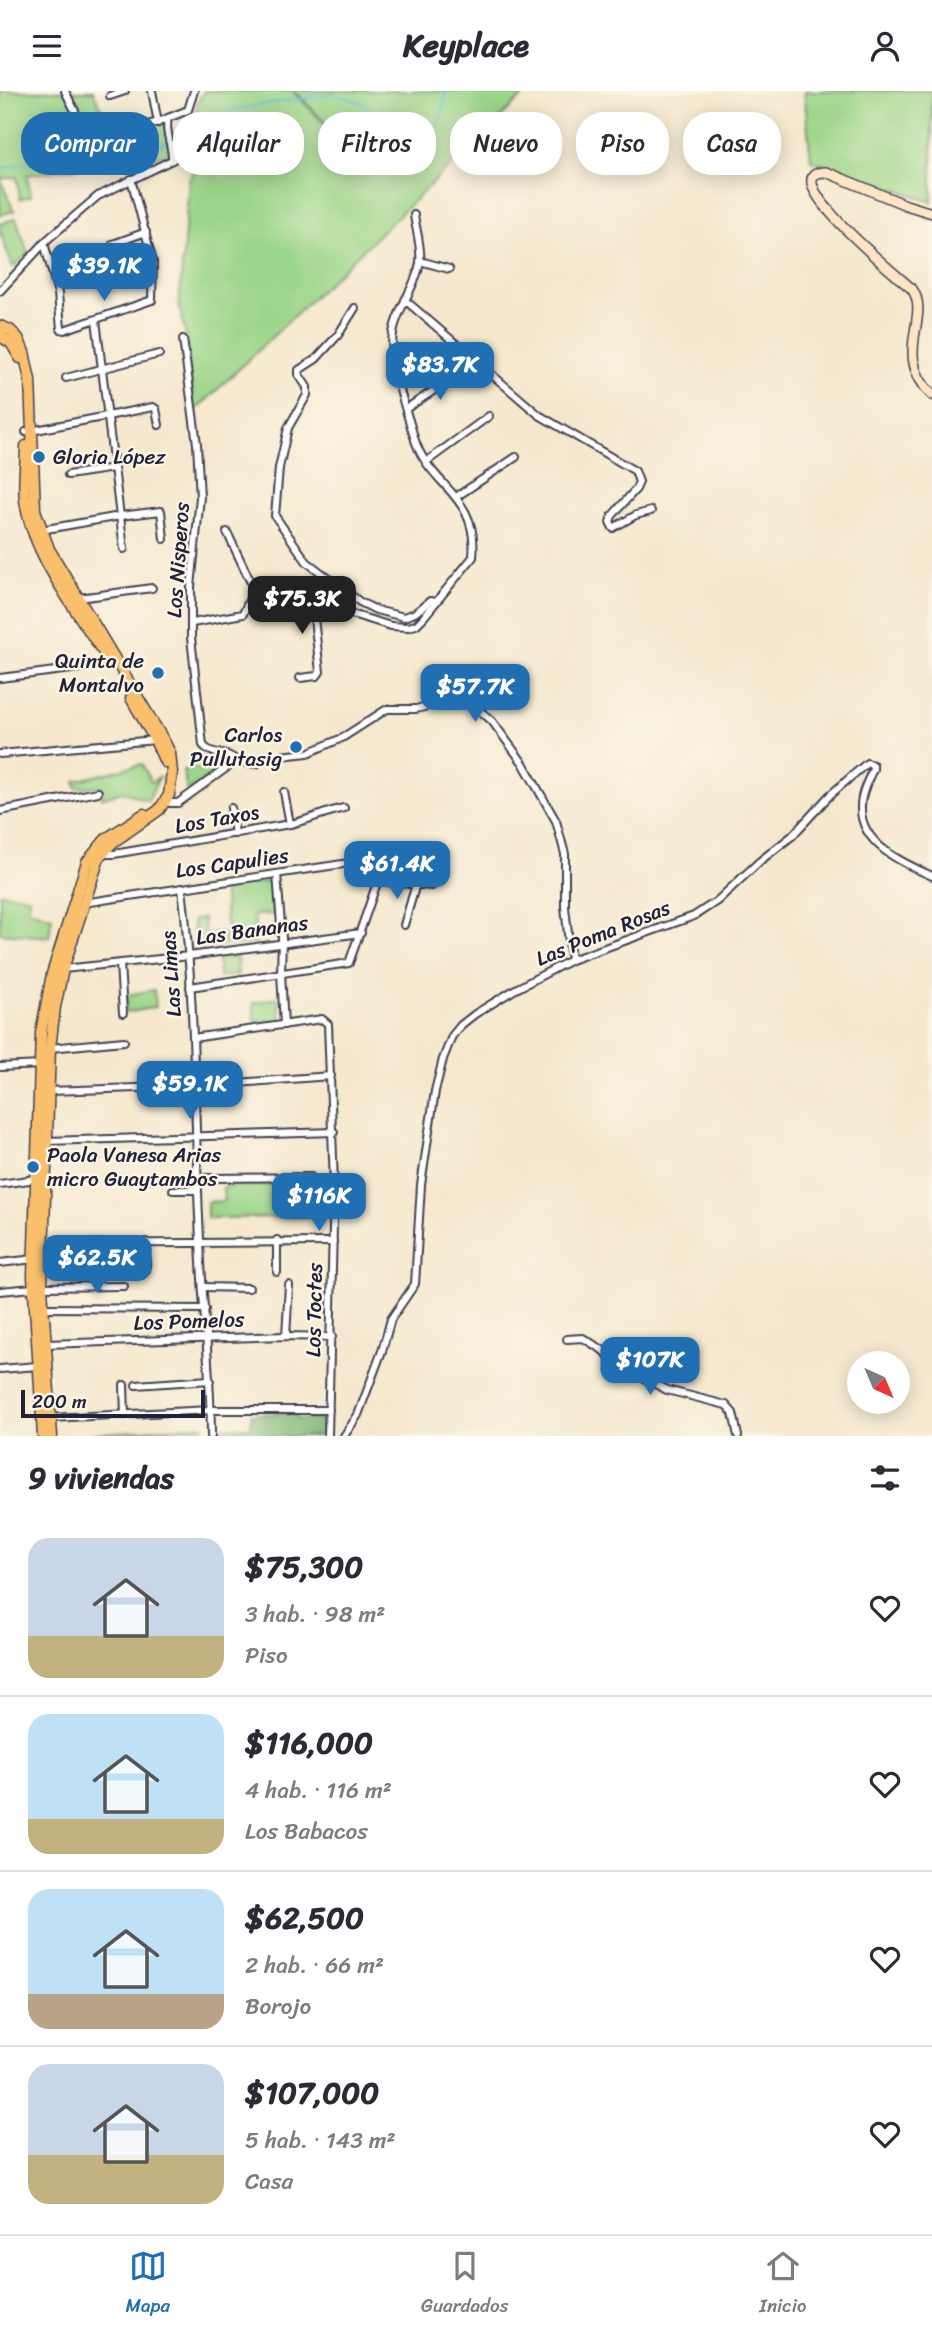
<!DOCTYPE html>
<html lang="es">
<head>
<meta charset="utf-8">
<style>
	body { margin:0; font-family:Sriracha,sans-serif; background:#f7f7f7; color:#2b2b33; height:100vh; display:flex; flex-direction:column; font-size:26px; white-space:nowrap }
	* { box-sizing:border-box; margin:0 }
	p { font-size:23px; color:#7c7c81 }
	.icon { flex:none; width:38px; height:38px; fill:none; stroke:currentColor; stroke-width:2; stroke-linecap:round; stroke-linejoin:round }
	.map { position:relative; height:1345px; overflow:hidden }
	.details { display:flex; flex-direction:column; background:#fff; flex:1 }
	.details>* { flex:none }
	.banner { position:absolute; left:21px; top:21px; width:891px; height:63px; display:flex; gap:14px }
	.needle { width:46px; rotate:136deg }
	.tools { position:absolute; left:847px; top:1260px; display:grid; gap:14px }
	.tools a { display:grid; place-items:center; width:63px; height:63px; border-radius:50%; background:#fff; box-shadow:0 4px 18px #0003; font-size:35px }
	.scale { position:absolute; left:21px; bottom:18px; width:184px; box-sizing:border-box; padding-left:7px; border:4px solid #22223b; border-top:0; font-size:19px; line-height:24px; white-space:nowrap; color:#22223b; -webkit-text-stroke:5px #fcf5e5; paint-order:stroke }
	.price { position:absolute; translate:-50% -60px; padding:0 16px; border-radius:14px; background:#1f6fb2; color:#fff; font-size:23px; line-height:46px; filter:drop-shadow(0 2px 4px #0008) }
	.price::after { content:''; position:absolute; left:50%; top:42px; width:21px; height:16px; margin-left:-10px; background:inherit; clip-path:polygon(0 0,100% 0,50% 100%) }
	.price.selected { background:#222; color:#fff }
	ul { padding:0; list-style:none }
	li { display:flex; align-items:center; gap:21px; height:175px; padding:0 28px }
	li+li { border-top:2px solid #e1e1e2 }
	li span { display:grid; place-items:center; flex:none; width:196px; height:140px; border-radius:21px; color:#555 }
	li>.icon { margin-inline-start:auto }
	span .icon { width:84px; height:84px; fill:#fffc; stroke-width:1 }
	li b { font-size:30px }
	h2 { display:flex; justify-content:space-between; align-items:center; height:84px; padding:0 28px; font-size:30px }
	.tag { padding:0 24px; border-radius:28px; background:#fff; box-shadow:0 4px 18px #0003; font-size:24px; line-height:63px }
	.tag.selected { background:#1f6fb2; color:#fff }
	header { display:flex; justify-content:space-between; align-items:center; height:91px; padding:0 28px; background:#fff; font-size:32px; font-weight:700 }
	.tab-bar { display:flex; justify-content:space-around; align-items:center; height:98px; border-top:2px solid #e1e1e2; background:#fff; font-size:19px; color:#7c7c81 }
	.tab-bar a { display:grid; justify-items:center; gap:4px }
	.tab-bar .selected { color:#1f6fb2 }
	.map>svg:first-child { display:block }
	.green { fill:#9bd589; stroke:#5e7c62; stroke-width:2 }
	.forest { fill:#7cb675; stroke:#4f6c58; stroke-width:2 }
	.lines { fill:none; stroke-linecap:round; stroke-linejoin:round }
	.stream { stroke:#55bbd3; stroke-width:2 }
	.street-casing { stroke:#424051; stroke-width:10 }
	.secondary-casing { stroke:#424051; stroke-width:12 }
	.primary-casing { stroke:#424051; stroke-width:13 }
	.street { stroke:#fff; stroke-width:6 }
	.secondary { stroke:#fde5c5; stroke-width:9 }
	.primary { stroke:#f9bf6d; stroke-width:10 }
	.poi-dot { fill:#1f6fb2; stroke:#fcf5e5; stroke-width:2.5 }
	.labels { text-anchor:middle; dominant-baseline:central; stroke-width:5; stroke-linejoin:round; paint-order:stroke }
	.poi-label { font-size:21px; fill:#22223b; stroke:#fcf5e5; text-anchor:start }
	.street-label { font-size:21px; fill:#22223b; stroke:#fcf5e5 }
</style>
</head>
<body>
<header><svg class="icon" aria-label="menu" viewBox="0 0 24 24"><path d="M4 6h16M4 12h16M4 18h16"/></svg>Keyplace<svg class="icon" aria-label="person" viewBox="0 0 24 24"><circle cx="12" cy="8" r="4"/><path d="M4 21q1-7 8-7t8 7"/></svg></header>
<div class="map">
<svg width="932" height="1345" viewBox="0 0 932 1345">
	<rect width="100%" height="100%" fill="#fcf5e5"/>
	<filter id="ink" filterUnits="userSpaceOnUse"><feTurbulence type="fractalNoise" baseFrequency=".0143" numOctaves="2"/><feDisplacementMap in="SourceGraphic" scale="14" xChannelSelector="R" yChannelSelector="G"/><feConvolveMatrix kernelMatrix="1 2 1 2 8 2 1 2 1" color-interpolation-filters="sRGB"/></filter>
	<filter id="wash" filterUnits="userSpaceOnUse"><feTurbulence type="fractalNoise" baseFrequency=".00686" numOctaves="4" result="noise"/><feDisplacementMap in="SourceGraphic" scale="28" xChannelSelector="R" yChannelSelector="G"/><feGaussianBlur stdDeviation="1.57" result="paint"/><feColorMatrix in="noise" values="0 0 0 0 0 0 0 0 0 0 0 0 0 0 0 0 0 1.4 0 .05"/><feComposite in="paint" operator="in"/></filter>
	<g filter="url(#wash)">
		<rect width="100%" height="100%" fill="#f5e8ce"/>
		<!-- green -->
		<g class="green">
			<path d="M 0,0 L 93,0 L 110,36 L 159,27 L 171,44 L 176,63 L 27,84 L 31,105 L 20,108 L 17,86 L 0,88 L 14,120 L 0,124 Z"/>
			<path d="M 204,0 L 292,0 L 357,65 L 295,0 L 528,0 L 194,321 L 186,244 L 179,215 L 189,89 L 202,60 L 195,23 L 198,11 Z"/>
			<path d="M 804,0 L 932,0 L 932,111 L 811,69 Z"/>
			<path d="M 16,127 L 28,162 L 13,176 L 0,141 L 0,133 Z"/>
			<path d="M 142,673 L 151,691 L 159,686 L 148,710 L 123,700 L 102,707 L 101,695 L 76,697 L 75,690 Z"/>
			<path d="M 215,674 L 216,681 L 194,697 L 187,699 L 183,679 Z"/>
			<path d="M 272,790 L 274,823 L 254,824 L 256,852 L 228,854 L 223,794 Z"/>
			<path d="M 0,802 L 29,806 L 29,819 L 52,826 L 49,846 L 0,842 Z"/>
			<path d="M 203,827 L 205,843 L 223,841 L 225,854 L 195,859 L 193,829 Z"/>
			<path d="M 237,866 L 238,884 L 219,886 L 218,867 Z"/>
			<path d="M 154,899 L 156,916 L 126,922 L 127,904 Z"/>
			<path d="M 278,907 L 281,929 L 255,931 L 253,912 Z"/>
			<path d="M 329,1092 L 328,1126 L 207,1127 L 207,1111 L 224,1110 L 223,1096 Z"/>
			<path d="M 203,1334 L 204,1345 L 93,1345 L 93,1343 Z"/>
		</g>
		<!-- forest -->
		<path class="forest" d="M 296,1322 L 297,1328 L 321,1328 L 324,1337 L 323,1345 L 219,1345 L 219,1336 L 251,1336 L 251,1323 Z"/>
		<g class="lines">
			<!-- stream -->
			<path class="stream" d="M 0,78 L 64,63 L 98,58 L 113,53 L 140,60 L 153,60 L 161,53 L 197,37 L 228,19 L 327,4 C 369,2 389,42 427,46 L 439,33 L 447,0"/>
		</g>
	</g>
	<g filter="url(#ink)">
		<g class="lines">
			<defs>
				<g id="street">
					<path d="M 65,0 L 83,36 L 89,39 C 115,37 144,39 168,27"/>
					<path d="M 152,0 L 158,32"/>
					<path d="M 110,5 L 125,0"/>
					<path d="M 172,69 C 173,55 164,41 168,27 L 188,19 L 194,0"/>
					<path d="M 44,152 L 58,202 L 61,238 L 64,239 L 152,209 L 153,171 L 131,88"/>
					<path d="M 420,170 L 449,178"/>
					<path d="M 94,173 L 110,167 L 113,153 L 146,141"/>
					<path d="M 0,200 L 48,148 L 98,105 L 172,69 L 194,53 L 203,52"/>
					<path d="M 405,209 L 539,324 L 635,380 L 639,391 L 636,398 L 612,425 L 610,431 L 613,437 L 636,424 L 651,420"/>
					<path d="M 355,217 L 338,244 L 316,268 L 299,279 L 299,284 L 307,296 L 307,304 L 288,337 L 279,377 L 275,425 L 307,471 L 360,511 L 376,519 L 404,526 L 415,522 L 430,510 L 435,511"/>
					<path d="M 96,229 L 124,458"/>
					<path d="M 183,248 L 197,353 L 200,406 L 191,496 L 191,547 L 203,654 C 212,666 228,659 236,670 L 256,673 L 271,666 L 308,662 L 342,647 L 387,618 L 416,618 L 452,609 L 462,608 L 470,611 L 492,630 L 523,672 L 556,730 L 565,763 L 565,816 L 571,869"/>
					<path d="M 66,287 L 159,263"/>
					<path d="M 407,317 L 459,283"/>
					<path d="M 26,341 L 153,316 L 156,318 L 159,334"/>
					<path d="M 426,371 L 489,325"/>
					<path d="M 68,384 L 114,377"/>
					<path d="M 456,406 L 516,366"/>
					<path d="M 41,439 L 120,425 L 161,420 L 164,448"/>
					<path d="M 227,441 L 254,498"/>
					<path d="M 254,498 L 263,496 L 391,535 L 408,536 L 416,534 L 423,527 L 473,466 C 479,402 428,396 414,346 C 406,318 388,270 393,242 C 397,217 416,196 420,172 C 422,157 416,139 414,124"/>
					<path d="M 79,507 L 152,497"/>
					<path d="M 192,532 L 243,523 L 254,498"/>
					<path d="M 0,587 L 111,573"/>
					<path d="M 300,587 L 317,585 L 320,581 L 312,509"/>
					<path d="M 0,663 L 155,649"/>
					<path d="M 284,701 L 290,733"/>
					<path d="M 165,709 L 170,712 L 178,712 L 236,670"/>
					<path d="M 231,717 L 235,743"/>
					<path d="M 0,720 L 98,701"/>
					<path d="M 102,763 L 114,763 L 290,733 C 309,729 325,721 344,717"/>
					<path d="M 277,783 L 282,847 L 281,882 L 284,934"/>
					<path d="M 379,790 L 432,795"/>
					<path d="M 182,797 C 196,913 194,1031 200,1148 C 202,1214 211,1279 211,1345"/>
					<path d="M 83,812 L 356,771 L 385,769 L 349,872 L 190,896"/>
					<path d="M 404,834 L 416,793"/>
					<path d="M 120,872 L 123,922"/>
					<path d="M 63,878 L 189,865 L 361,842"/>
					<path d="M 193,947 L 322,928 L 328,933 L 334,1093 L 328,1345"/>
					<path d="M 50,957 L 124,950"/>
					<path d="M 0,976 L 41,974"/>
					<path d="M 50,1000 L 194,995 L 331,985"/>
					<path d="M 46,1050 L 334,1041"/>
					<path d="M 108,1088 L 311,1086"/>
					<path d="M 0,1093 L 36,1088"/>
					<path d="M 173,1099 L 198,1099"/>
					<path d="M 146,1151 L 146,1179"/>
					<path d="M 43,1153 L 333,1151"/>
					<path d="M 0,1172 L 34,1168"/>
					<path d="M 277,1181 L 277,1149"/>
					<path d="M 92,1185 L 92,1153"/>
					<path d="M 42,1196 L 124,1195"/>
					<path d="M 203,1196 L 249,1197"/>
					<path d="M 0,1200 L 33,1197"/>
					<path d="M 44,1217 L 205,1218"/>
					<path d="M 286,1245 L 289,1194"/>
					<path d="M 567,1248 L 583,1247 L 601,1258 L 621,1275 L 667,1299 L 726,1314 L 733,1322 L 738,1345"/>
					<path d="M 46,1253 L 286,1245 L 332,1246"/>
					<path d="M 0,1278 L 38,1275"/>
					<path d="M 124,1294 L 125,1324"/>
					<path d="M 136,1294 L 210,1289"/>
					<path d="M 51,1327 L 211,1319 L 329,1319"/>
					<path d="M 344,1345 L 358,1324 L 382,1260 L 391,1228 L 415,1193 L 421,1094 L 435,1000 L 443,968 L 452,945 L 461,934 L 475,923 L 514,899 L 571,869 L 694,825 L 717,810 L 760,770 L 792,745 L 830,704 L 867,672 L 873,674 L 873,678 C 868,689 861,702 861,715 C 859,753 903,772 932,785"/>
				</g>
				<path id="secondary" d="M 932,122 L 906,114 L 826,81 C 768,81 906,192 912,198 C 932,226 891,263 932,304"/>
				<g id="primary">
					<path d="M 0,235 L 10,239 L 18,247 L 24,261 L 30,289 L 35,419 L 49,458 L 164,650 L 170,662 L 172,681 L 169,704 L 159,719 L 112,752 L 99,767 L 63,878 L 55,916 L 50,957 L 42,1196 L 52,1345"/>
					<path d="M 0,245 L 11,252 L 20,267"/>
					<path d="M 26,355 C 26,374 22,396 26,415 C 35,468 82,527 111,573"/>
					<path d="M 131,607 L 155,649 L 165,671"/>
					<path d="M 43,1345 L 33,1185 L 41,942 L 52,883 L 87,771 L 106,748 L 144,723"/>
				</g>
			</defs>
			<!-- street casing -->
			<use href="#street" class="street-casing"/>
			<!-- secondary casing -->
			<use href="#secondary" class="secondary-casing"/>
			<!-- primary casing -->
			<use href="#primary" class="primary-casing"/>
			<!-- street -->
			<use href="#street" class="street"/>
			<!-- secondary -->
			<use href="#secondary" class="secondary"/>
			<!-- primary -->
			<use href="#primary" class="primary"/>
		</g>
	</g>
	<!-- markers -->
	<g class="poi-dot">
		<circle cx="39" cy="366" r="7"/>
		<circle cx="158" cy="582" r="7"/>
		<circle cx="296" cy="656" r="7"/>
		<circle cx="33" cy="1076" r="7"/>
	</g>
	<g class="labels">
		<!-- poi labels -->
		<g class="poi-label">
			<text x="53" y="366">Gloria López</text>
			<text x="144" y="570" text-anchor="end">Quinta de<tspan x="144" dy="24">Montalvo</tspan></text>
			<text x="282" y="644" text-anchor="end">Carlos<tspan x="282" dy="24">Pullutasig</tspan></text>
			<text x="47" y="1064">Paola Vanesa Arias<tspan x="47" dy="24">micro Guaytambos</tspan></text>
		</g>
		<!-- street labels -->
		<g class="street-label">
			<text transform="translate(178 469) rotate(-86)">Los Nisperos</text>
			<text transform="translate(217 728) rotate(-10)">Los Taxos</text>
			<text transform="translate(232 772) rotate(-8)">Los Capulies</text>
			<text transform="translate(252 839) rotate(-8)">Las Bananas</text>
			<text transform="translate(603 842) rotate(-22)">Las Poma Rosas</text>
			<text transform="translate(171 883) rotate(-94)">Las Limas</text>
			<text transform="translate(314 1219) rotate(-89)">Los Toctes</text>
			<text transform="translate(189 1230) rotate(-2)">Los Pomelos</text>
		</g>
	</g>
</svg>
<div class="tools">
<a><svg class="needle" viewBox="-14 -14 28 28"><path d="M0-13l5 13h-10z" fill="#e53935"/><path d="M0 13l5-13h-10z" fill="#7c7c81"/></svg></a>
</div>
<div class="scale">200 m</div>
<b class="price" style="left:104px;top:212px">$39.1K</b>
<b class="price" style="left:440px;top:311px">$83.7K</b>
<b class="price selected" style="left:302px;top:545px">$75.3K</b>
<b class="price" style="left:475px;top:633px">$57.7K</b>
<b class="price" style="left:397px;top:810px">$61.4K</b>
<b class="price" style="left:190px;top:1030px">$59.1K</b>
<b class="price" style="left:319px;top:1142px">$116K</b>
<b class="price" style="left:97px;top:1204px">$62.5K</b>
<b class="price" style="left:650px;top:1306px">$107K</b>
<div class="banner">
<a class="tag selected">Comprar</a>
<a class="tag">Alquilar</a>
<a class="tag">Filtros</a>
<a class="tag">Nuevo</a>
<a class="tag">Piso</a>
<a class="tag">Casa</a>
</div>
</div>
<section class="details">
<h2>9 viviendas<svg class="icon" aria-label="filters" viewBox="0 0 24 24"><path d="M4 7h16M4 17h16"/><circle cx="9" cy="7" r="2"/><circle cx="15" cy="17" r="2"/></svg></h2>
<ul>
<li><span style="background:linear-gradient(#c9d6e8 70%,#c2b280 0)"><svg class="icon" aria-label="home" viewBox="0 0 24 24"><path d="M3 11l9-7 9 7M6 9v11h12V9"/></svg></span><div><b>$75,300</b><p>3 hab. · 98 m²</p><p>Piso</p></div><svg class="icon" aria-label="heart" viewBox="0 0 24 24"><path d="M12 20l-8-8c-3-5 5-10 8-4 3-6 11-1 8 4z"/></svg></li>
<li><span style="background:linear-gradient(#bfe0f5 75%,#c2b280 0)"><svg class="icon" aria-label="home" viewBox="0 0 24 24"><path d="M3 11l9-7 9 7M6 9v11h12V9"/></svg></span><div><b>$116,000</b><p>4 hab. · 116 m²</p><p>Los Babacos</p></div><svg class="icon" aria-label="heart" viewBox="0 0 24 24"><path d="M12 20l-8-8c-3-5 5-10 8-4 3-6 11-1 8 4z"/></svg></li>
<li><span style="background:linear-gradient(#bfe0f5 75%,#b9a48a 0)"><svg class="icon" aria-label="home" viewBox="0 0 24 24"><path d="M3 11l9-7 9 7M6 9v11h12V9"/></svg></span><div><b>$62,500</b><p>2 hab. · 66 m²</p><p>Borojo</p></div><svg class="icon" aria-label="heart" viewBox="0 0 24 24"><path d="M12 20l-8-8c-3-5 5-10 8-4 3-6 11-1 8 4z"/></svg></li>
<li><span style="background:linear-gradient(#c9d6e8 65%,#c2b280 0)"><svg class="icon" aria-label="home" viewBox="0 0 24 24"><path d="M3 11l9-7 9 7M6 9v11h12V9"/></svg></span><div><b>$107,000</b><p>5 hab. · 143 m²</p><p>Casa</p></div><svg class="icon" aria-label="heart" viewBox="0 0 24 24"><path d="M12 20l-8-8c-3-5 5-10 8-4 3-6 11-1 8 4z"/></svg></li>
</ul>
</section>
<nav class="tab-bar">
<a class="selected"><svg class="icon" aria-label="map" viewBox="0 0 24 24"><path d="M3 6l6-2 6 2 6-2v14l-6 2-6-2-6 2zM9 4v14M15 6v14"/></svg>Mapa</a>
<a><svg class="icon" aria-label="saved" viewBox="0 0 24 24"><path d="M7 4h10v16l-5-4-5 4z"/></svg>Guardados</a>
<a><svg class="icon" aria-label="home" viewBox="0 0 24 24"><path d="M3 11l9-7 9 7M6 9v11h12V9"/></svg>Inicio</a>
</nav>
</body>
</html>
